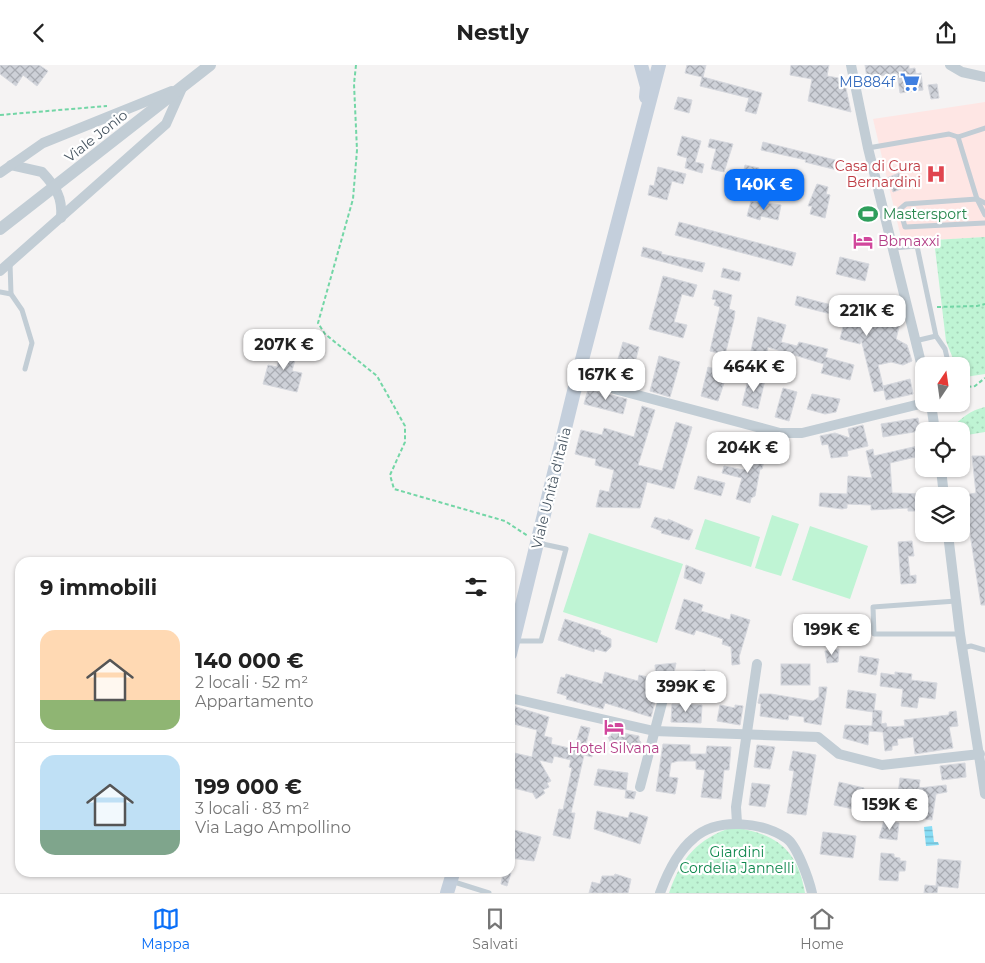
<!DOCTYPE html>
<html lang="it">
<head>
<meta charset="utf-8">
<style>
	body { margin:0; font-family:Montserrat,sans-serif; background:#f6f6f6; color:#222; height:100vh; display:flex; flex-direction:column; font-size:19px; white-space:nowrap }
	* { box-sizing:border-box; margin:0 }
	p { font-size:16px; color:#767676 }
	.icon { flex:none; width:28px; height:28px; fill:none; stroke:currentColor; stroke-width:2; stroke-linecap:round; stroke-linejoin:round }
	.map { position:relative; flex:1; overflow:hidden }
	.details { position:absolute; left:15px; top:492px; width:500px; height:320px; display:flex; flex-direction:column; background:#fff; border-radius:15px; box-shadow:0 1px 4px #0004 }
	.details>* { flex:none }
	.needle { width:32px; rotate:13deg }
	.fabs { position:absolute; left:915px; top:292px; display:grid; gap:10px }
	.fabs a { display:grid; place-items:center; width:55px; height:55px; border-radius:10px; background:#fff; box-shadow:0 1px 4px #0004; font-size:25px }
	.price { position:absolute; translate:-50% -42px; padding:0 11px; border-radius:10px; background:#fff; color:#222; font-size:16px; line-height:32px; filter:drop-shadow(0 1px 2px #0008) }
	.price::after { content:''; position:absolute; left:50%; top:30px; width:15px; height:11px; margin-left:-8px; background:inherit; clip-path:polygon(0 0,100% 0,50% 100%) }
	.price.selected { background:#0a6ff7; color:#fff }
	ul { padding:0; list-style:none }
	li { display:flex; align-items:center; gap:15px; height:125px; padding:0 25px }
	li+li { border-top:1px solid #e0e0e0 }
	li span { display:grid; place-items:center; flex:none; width:140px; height:100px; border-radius:15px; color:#555 }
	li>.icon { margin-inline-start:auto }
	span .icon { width:60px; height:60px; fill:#fffc; stroke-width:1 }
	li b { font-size:21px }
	h2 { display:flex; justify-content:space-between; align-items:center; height:60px; padding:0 25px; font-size:21px }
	header { display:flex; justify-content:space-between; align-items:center; height:65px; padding:0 25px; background:#fff; font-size:22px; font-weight:700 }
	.dock { display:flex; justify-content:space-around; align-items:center; height:70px; border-top:1px solid #e0e0e0; background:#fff; font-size:14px; color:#767676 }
	.dock a { display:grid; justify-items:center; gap:2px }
	.dock .selected { color:#0a6ff7 }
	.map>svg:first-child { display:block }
	.medical { fill:#fee6e4 }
	.grass { fill:url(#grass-dots) }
	.garden { fill:#bff4d4 }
	.water { fill:url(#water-rules) }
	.building { fill:url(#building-cross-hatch); stroke:#d6d8de }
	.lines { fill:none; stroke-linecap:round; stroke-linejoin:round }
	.path { stroke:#73d6a6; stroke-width:2; stroke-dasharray:4 2.5; stroke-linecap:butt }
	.service { stroke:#c2cdd5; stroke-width:5 }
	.minor { stroke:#c2cdd5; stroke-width:10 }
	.tertiary { stroke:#c2cdd5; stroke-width:12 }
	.secondary { stroke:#c4cfdc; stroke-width:14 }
	.labels { text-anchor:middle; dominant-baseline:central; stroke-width:4.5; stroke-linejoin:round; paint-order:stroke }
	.shop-label { font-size:14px; fill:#366cbe; stroke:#fff; text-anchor:end }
	.street-label { font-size:14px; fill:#485662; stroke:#fff }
	.health-label { font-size:14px; fill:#be3a42; stroke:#fff; text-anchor:end }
	.leisure-label { font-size:14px; fill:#27864d; stroke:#fff; text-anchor:start }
	.hotel-label { font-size:14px; fill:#b23c85; stroke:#fff; text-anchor:start }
	.park-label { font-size:14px; fill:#0f884d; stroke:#fff }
</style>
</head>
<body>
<header><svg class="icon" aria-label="back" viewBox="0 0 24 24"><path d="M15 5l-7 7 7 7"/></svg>Nestly<svg class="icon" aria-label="share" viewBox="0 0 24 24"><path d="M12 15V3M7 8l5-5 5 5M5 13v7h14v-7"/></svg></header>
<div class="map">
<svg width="985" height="828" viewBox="0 0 985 828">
	<defs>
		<pattern id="grass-dots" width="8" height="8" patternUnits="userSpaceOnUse" patternTransform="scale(1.25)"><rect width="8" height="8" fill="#bff4d4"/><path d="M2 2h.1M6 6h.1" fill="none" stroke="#a6d3b9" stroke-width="1.8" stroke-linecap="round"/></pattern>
		<pattern id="water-rules" width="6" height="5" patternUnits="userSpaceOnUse" patternTransform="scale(1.25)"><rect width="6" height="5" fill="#88ddf5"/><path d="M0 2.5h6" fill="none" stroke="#71b6ca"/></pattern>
		<pattern id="building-cross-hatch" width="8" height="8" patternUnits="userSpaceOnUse" patternTransform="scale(1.25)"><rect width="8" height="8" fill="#ced1d8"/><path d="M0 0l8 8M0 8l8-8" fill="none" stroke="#a9acb3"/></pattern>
	</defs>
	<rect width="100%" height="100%" fill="#f5f3f3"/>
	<!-- medical -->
	<path class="medical" d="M 985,37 L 985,172 L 902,177 L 873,54 Z"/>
	<!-- grass -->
	<g class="grass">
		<path d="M 985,172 L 985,309 L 965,312 L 961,309 L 961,301 L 956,301 L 946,276 L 934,175 Z"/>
		<path d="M 985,342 L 985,367 L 961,371 L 961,366 L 951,366 C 958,354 971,345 985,342 Z"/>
		<path d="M 733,762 C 776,769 797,783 805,828 L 669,828 C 681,793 697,774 733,762 Z"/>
	</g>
	<!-- garden -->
	<g class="garden">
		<path d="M 772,450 L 799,459 L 781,511 L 755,503 Z"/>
		<path d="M 705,454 L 760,472 L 751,502 L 695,484 Z"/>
		<path d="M 810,461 L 868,481 L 850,534 L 792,515 Z"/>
		<path d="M 589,468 L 683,499 L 657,578 L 563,547 Z"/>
	</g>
	<!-- water -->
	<path class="water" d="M 932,761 L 934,777 L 938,777 L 939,780 L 926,781 L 924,762 Z"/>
	<!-- building -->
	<g class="building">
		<path d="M 0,0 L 39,0 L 48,6 L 37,21 L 23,10 L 16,21 L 0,9 Z"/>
		<path d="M 687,0 L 706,0 L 703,12 L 762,28 L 756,49 L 745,46 L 749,33 L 700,21 L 702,12 L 685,8 Z"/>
		<path d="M 791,0 L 829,0 L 827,11 L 844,14 L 851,47 L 808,36 L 812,14 L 790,10 Z"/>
		<path d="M 865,0 L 909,0 L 909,4 L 915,3 L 916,9 L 921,8 L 923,25 L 900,28 L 897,8 L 867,13 Z"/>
		<path d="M 937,19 L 939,33 L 931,34 L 928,20 Z"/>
		<path d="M 678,32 L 692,35 L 689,48 L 674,44 Z"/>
		<path d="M 682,71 L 701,76 L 695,97 L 704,99 L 702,108 L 685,103 L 687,93 L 677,90 Z"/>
		<path d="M 710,74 L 733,79 L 724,107 L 711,104 L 716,84 L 708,82 Z"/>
		<path d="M 763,77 L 839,96 L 837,105 L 805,97 L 806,95 L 761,85 Z"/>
		<path d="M 745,100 L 759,103 L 756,114 L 750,116 L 742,114 Z"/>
		<path d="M 658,102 L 686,109 L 683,119 L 672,116 L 667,135 L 648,130 L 650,120 L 654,121 Z"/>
		<path d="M 899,108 L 902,116 L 899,117 L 901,124 L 893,127 L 887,113 Z"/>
		<path d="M 817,119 L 828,122 L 826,129 L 830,130 L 825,153 L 810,149 L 812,141 L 808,141 Z"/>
		<path d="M 751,136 L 781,140 L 778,155 L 761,151 L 760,155 L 747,151 Z"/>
		<path d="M 679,157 L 796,188 L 792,201 L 675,170 Z"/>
		<path d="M 643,182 L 662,187 L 661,189 L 705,198 L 702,207 L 641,191 Z"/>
		<path d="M 840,192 L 869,199 L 865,216 L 836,209 Z"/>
		<path d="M 723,203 L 741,208 L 739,216 L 721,212 Z"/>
		<path d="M 663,211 L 697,220 L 693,232 L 682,229 L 674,257 L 687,260 L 683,273 L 649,264 Z"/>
		<path d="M 714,225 L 732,230 L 729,244 L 735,246 L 734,254 L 725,290 L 710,286 L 720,242 L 714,240 L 716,235 L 712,234 Z"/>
		<path d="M 797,231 L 900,258 L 896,274 L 907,280 L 912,296 L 903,300 L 891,297 L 878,300 L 884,325 L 874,327 L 861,274 L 860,279 L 840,274 L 844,258 L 830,255 L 831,249 L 795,240 Z"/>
		<path d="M 758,252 L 786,260 L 781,277 L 797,281 L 799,277 L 828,284 L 825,292 L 854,300 L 850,315 L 821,308 L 824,299 L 768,282 L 767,289 L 751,286 Z"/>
		<path d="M 623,277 L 639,282 L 632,309 L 615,304 Z"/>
		<path d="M 282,280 L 298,284 L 292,306 L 302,308 L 297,327 L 263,319 L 268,300 L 277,302 Z"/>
		<path d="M 659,291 L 680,297 L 670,332 L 650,326 Z"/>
		<path d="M 708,302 L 725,307 L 724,311 L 726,312 L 718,336 L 701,331 Z"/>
		<path d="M 749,311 L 765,315 L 758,344 L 742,340 Z"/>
		<path d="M 910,314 L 913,329 L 886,335 L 883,321 Z"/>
		<path d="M 783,323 L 797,327 L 789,356 L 775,352 Z"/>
		<path d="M 588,324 L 627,334 L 623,349 L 584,339 Z"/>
		<path d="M 812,329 L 840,334 L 836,347 L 825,349 L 807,344 Z"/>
		<path d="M 642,341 L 655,345 L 638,400 L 662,406 L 676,357 L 692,362 L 674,424 L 647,417 L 640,443 L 596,442 L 600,425 L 609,427 L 614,405 L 595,400 L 596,394 L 575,389 L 581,365 L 602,370 L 604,363 L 634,372 Z"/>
		<path d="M 918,353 L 920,366 L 883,372 L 881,359 Z"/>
		<path d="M 863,360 L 868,381 L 847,386 L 848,391 L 831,393 L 828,379 L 822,380 L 820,371 L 835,368 L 850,373 L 848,364 Z"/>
		<path d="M 713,370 L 728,374 L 727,380 L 734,382 L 731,390 L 709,384 Z"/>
		<path d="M 750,380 L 764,384 L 762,388 L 765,392 L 762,404 L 760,404 L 755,431 L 751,433 L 750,438 L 736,434 L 742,413 L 722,408 L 724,401 L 744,405 Z"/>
		<path d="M 922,380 L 924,390 L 890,398 L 892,428 L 924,429 L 924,446 L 908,446 L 908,443 L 871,445 L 871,440 L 847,439 L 847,443 L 842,444 L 819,441 L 820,428 L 847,429 L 848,411 L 872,413 L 866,386 L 873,384 L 874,391 Z"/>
		<path d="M 972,391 L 985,391 L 985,540 L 981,540 L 964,430 L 976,428 Z"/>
		<path d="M 698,411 L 725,418 L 721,431 L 694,424 Z"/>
		<path d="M 655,452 L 668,456 L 668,454 L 693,465 L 689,475 L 661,468 L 662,466 L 651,462 Z"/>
		<path d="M 912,476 L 914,491 L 908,491 L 910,511 L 916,510 L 916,518 L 901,519 L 898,477 Z"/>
		<path d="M 686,500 L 705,508 L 701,519 L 684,513 Z"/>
		<path d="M 684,534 L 703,540 L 701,546 L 730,555 L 731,549 L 750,555 L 739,592 L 740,599 L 732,600 L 731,582 L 722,579 L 723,574 L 696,565 L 694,570 L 675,564 Z"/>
		<path d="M 565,554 L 601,566 L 600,569 L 611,574 L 611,582 L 606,587 L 595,584 L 594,587 L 558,575 Z"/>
		<path d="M 839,584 L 838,597 L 827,598 L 825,586 Z"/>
		<path d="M 860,591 L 879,594 L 876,610 L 858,607 Z"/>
		<path d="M 676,598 L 674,608 L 705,605 L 706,622 L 680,624 L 679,614 L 669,608 L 662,610 L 651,652 L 605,638 L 603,644 L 584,639 L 566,634 L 567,631 L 557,628 L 561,612 L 565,613 L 566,609 L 602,619 L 605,607 L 638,616 L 639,610 L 656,614 L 655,600 Z"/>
		<rect x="781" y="599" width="29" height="21"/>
		<path d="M 895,607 L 912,609 L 911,615 L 937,618 L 935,634 L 919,632 L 917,643 L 901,641 L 903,624 L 880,621 L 881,608 L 895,610 Z"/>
		<path d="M 819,622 L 827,622 L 821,660 L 804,657 L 804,652 L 789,650 L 788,655 L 760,651 L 761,639 L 758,638 L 760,629 L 771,629 L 813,636 L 819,632 Z"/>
		<path d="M 848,625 L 876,629 L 874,645 L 882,646 L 881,659 L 886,658 L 887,662 L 905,661 L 904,655 L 949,650 L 949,647 L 956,646 L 958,661 L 949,662 L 953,683 L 915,689 L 913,672 L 897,674 L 898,680 L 892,681 L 892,685 L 885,686 L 883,667 L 869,666 L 868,680 L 843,673 L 845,660 L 872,661 L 873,647 L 846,643 Z"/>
		<path d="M 672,639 L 702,640 L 701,658 L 671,657 Z"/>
		<path d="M 720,640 L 735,643 L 735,640 L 743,641 L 740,660 L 717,656 Z"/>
		<path d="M 513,641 L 549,652 L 544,671 L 552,673 L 551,679 L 574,684 L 581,661 L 590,663 L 586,679 L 594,680 L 592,692 L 584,690 L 571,748 L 575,748 L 570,774 L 553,770 L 559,744 L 563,745 L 572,703 L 569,702 L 571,695 L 554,691 L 552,698 L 539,695 L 551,716 L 547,718 L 549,722 L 543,725 L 545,728 L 536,734 L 533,728 L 510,722 L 510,687 L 532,692 L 537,665 L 510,658 Z"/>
		<path d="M 612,666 L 639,671 L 639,675 L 641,677 L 637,687 L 613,683 L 608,672 L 611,671 Z"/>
		<path d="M 663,679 L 690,680 L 690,689 L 706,689 L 707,681 L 731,682 L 729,705 L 724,705 L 721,734 L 701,732 L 705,705 L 696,704 L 696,696 L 678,696 L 671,698 L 669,712 L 678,713 L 675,729 L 656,726 Z"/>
		<path d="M 757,680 L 775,682 L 770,704 L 754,702 Z"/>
		<path d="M 793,686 L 816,690 L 806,750 L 787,748 L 794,706 L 789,705 Z"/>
		<path d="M 965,698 L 966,712 L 942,715 L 940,701 Z"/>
		<path d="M 598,704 L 628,708 L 626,725 L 594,720 Z"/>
		<path d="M 900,713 L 920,715 L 919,723 L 946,720 L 947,727 L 936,729 L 932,755 L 925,754 L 926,744 L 897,737 Z"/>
		<path d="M 839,717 L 864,723 L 858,745 L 834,740 Z"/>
		<path d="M 752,718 L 770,720 L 765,742 L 749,740 Z"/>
		<path d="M 626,725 L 636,727 L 634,734 L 625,733 Z"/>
		<path d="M 597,746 L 628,753 L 630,747 L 648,752 L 640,779 L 594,764 Z"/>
		<path d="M 884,756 L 899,758 L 897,775 L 879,773 Z"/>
		<path d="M 514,765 L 541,772 L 534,796 L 510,793 L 510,779 Z"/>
		<path d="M 823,767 L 856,771 L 853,793 L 820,789 Z"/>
		<path d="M 881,788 L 894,789 L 894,792 L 900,793 L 900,796 L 906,796 L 905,806 L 899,806 L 898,816 L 879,815 Z"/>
		<path d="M 938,794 L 961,796 L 958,823 L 938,821 L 937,828 L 924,828 L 925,820 L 936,821 Z"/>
		<path d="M 503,808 L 511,808 L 507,821 L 501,819 Z"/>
		<path d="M 615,809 L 631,814 L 628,828 L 589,828 L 592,817 L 600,819 L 602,811 L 614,811 Z"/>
	</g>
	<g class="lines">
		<!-- path -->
		<g class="path">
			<path d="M 356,0 L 354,19 L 357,85 L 353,134 L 318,258 L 325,269 L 377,311 L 405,361 L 405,377 L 390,410 L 394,424 L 505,456 L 528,471"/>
			<path d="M 0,50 L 107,41"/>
			<path d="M 937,242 L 977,241 L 985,239"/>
			<path d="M 961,323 L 975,321 L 985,313"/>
		</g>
		<!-- service -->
		<g class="service">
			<path d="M 958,72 L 977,134 L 985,150"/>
			<path d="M 868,83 L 949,69 L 958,72 L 985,63"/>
			<path d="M 985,138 L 977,134 L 906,139 L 900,144 L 905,162 L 985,158"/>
			<path d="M 893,183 L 917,181 L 936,271 L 945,284 L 949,301"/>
			<path d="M 10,198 L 11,229 L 22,245 L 32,278 L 25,304"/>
			<path d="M 0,227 L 11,229"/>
			<path d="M 915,276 L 936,271"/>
			<path d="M 956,536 L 873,542 L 874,569 L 960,569"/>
			<path d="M 514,576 L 541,576 L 566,484 L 538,478"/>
			<path d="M 962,583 L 971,581 L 985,585"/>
			<path d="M 451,816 L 489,828"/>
		</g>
		<!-- minor -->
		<g class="minor">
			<path d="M 851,0 L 868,83 L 924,310"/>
			<path d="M 950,0 L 962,7 L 985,12"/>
			<path d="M 11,100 L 42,107 C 55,121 63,132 61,153"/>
			<path d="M 0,108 L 43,78 L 172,26"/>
			<path d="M 0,206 L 166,59 L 182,23"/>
			<path d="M 577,314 L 780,368 L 802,368 L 924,338"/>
			<path d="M 931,339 L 935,366"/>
			<path d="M 941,404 L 944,431"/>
			<path d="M 948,469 L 960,569 L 985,729"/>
			<path d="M 510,633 L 654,666 L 818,672 L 839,689 L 882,700 L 980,689"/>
			<path d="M 640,722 L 668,615"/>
			<path d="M 737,758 L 736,742 L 757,599"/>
			<path d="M 660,828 C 667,809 678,786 694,773 C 718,752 761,757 786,773 C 797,780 809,815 812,828"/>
		</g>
		<!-- tertiary -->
		<path class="tertiary" d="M 0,164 L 210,0"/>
		<!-- secondary -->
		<g class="secondary">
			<path d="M 641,0 L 647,22 L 646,32"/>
			<path d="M 510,589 L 577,314 L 659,0"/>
			<path d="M 447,828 L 453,808"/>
		</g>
	</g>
	<!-- icons -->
	<defs>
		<symbol id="supermarket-bare" viewBox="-9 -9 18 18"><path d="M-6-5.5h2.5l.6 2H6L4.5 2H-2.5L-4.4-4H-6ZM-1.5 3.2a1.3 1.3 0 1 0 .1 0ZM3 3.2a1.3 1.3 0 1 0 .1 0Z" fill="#3f7fe0" stroke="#fff" stroke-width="2.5" paint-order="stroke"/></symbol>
		<symbol id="hospital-bare" viewBox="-9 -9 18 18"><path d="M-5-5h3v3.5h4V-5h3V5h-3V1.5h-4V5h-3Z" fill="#e0444e" stroke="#fff" stroke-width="2.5" paint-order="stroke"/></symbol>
		<symbol id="stadium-bare" viewBox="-9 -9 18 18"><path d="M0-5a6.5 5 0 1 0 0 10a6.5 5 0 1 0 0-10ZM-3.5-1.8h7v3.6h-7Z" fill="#2e9e5b" stroke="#fff" stroke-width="2.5" paint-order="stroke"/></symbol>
		<symbol id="hotel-bare" viewBox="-9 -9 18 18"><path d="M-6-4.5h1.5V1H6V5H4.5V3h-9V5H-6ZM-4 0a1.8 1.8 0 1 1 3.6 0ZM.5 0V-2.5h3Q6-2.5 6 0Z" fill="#d1479c" stroke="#fff" stroke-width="2.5" paint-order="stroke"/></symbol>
	</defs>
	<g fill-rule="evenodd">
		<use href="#supermarket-bare" x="896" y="3" width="28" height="28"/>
		<use href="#hospital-bare" x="922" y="95" width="28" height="28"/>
		<use href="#stadium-bare" x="854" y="135" width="28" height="28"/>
		<use href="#hotel-bare" x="849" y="162" width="28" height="28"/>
		<use href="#hotel-bare" x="600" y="648" width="28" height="28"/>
	</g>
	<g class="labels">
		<!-- shop labels -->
		<g class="shop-label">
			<text x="895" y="17">MB884f</text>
		</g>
		<!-- street labels -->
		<g class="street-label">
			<text transform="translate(96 71) rotate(-38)">Viale Jonio</text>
			<text transform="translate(551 423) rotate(-76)">Viale Unità d'Italia</text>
		</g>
		<!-- health labels -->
		<g class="health-label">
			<text x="921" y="101">Casa di Cura<tspan x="921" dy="16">Bernardini</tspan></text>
		</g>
		<!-- leisure labels -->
		<g class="leisure-label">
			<text x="883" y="149">Mastersport</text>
		</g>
		<!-- hotel labels -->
		<g class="hotel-label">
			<text x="878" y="176">Bbmaxxi</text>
			<text x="614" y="683" text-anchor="middle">Hotel Silvana</text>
		</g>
		<!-- park labels -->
		<g class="park-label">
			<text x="737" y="787">Giardini<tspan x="737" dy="16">Cordelia Jannelli</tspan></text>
		</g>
	</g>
</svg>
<div class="fabs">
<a><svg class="needle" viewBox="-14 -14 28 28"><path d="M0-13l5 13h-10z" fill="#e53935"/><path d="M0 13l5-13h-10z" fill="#767676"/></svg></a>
<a><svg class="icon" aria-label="locate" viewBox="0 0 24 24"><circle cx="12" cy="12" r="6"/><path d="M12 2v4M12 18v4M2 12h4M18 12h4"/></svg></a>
<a><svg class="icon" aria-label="layers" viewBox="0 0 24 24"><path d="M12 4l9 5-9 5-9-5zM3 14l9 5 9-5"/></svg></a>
</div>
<b class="price selected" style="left:764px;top:146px">140K €</b>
<b class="price" style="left:867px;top:272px">221K €</b>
<b class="price" style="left:284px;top:306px">207K €</b>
<b class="price" style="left:754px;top:328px">464K €</b>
<b class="price" style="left:606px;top:336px">167K €</b>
<b class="price" style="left:748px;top:409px">204K €</b>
<b class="price" style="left:832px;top:591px">199K €</b>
<b class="price" style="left:686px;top:648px">399K €</b>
<b class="price" style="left:890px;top:766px">159K €</b>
<section class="details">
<h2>9 immobili<svg class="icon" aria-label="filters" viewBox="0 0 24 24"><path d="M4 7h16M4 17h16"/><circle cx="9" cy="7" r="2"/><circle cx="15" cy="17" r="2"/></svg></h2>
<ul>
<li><span style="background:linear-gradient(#ffd9b3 70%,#8fb573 0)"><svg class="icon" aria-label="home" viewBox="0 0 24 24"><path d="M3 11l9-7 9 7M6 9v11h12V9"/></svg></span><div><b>140 000 €</b><p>2 locali · 52 m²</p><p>Appartamento</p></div></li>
<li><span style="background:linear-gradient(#bfe0f5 75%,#7fa58c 0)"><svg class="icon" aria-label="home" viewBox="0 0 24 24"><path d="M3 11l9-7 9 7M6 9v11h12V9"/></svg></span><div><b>199 000 €</b><p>3 locali · 83 m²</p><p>Via Lago Ampollino</p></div></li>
</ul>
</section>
</div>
<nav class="dock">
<a class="selected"><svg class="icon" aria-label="map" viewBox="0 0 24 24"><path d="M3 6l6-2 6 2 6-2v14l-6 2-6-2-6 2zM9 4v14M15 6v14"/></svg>Mappa</a>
<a><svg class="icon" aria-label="saved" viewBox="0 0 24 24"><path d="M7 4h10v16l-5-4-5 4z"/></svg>Salvati</a>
<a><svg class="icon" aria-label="home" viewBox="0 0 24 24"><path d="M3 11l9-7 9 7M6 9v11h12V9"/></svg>Home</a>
</nav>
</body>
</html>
